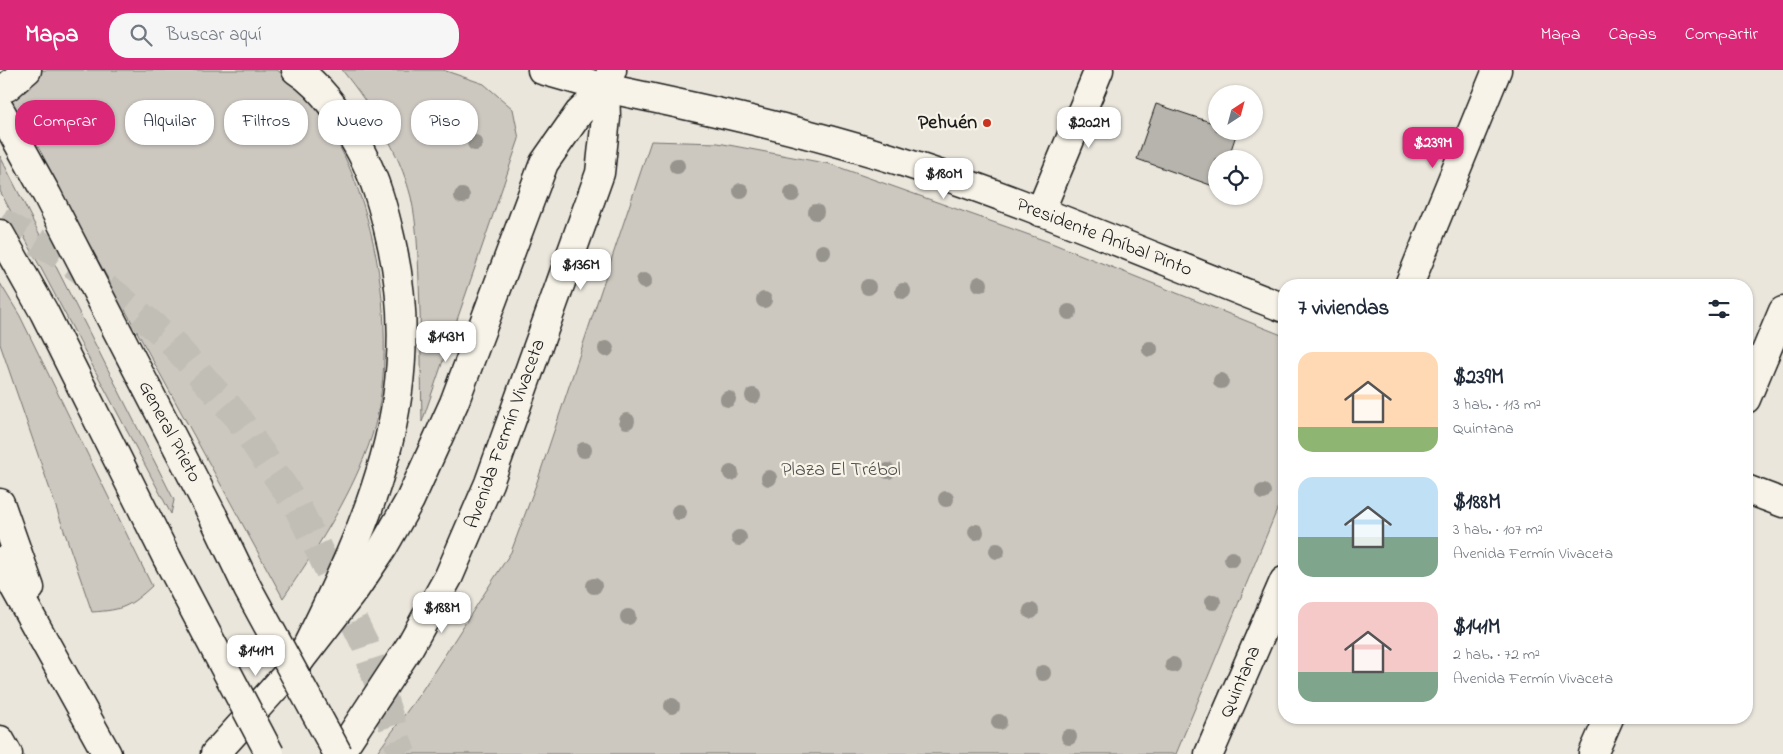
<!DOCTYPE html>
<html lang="es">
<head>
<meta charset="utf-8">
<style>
	body { margin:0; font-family:"Indie Flower",sans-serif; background:#f6f6f7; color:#1f2937; height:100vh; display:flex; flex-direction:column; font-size:19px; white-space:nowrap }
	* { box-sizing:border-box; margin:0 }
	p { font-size:16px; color:#747a83 }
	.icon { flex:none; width:28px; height:28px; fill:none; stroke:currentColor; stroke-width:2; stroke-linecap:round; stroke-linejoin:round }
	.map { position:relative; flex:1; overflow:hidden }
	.drawer { position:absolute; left:1278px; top:209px; width:475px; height:445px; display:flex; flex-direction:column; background:#fff; border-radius:20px; box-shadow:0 1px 4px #0004 }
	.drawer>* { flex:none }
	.guide { position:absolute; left:15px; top:30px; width:475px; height:45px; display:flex; gap:10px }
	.needle { width:32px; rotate:36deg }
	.tools { position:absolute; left:1208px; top:15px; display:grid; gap:10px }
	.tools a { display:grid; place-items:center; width:55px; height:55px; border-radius:50%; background:#fff; box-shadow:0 1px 4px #0004; font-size:25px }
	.price { position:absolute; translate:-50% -42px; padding:0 11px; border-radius:10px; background:#fff; color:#222; font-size:16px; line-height:32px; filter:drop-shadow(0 1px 2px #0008) }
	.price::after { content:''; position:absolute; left:50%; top:30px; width:15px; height:11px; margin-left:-8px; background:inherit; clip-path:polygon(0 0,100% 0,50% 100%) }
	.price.selected { background:#db2777; color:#fff }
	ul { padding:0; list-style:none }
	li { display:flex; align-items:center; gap:15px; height:125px; padding:0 20px }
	li span { display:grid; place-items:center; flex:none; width:140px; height:100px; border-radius:15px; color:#555 }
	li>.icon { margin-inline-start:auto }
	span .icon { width:60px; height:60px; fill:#fffc; stroke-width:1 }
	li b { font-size:21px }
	h2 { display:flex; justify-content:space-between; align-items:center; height:60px; padding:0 20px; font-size:21px }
	.chip { padding:0 18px; border-radius:20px; background:#fff; box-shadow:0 1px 4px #0004; font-size:18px; line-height:45px }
	.chip.selected { background:#db2777; color:#fff }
	header { display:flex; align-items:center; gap:30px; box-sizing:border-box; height:70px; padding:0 25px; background:#db2777; color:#fff }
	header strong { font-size:24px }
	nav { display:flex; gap:28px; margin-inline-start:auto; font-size:18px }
	.search { width:350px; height:45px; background:#f6f6f7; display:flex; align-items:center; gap:12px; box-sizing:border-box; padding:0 18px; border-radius:20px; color:#747a83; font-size:19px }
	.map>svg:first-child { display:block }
	.green { fill:#ccc8c0; stroke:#74726e }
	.building { fill:#b6b4ac; stroke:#1c1c1c }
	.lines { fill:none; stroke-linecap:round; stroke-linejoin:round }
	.motorway-tunnel { stroke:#c1beb6; stroke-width:28; stroke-dasharray:28 14; stroke-linecap:butt }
	.minor-casing { stroke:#1c1c1c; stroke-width:31 }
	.tertiary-casing { stroke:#1c1c1c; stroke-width:31 }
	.secondary-casing { stroke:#1c1c1c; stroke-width:31 }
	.primary-casing { stroke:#1c1c1c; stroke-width:31 }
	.motorway-casing { stroke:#1c1c1c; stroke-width:31 }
	.minor { stroke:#f7f3e8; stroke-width:28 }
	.tertiary { stroke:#f7f3e8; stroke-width:28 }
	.secondary { stroke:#f7f3e8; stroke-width:28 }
	.primary { stroke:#f7f3e8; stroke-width:28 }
	.motorway { stroke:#f7f3e8; stroke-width:28 }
	.primary-bridge-casing { stroke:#1c1c1c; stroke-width:31; stroke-linecap:butt }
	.primary-bridge { stroke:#f7f3e8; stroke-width:28 }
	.tree { fill:#96948d }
	.poi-dot { fill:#c8321e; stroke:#f7f3e8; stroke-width:2 }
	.labels { text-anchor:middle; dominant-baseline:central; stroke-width:4.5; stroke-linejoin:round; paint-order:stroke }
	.poi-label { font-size:20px; font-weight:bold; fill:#1c1c1c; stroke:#f7f3e8; text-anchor:end }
	.street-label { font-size:20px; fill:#1c1c1c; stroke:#f7f3e8 }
	.park-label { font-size:20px; fill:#51504d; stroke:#f7f3e8 }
</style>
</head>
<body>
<header>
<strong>Mapa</strong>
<div class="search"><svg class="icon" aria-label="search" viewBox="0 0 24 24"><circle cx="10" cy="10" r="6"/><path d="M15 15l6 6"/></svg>Buscar aquí</div>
<nav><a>Mapa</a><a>Capas</a><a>Compartir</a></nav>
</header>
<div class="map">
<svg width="1783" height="684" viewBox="0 0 1783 684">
	<rect width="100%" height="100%" fill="#eae6dc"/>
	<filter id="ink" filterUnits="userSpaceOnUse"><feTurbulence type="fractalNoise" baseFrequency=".02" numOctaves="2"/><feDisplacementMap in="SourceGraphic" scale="10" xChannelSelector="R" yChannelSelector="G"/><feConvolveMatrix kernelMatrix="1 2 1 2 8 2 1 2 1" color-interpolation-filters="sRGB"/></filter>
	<g filter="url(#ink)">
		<!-- green -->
		<g class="green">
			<path d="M 42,0 L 277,0 C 373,66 408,273 368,377 C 348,431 316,480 283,528 L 10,30 Z"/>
			<path d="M 342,0 L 443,0 L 484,14 L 513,39 L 519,69 L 422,352 C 421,305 421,258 419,211 C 418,183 417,154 411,127 C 399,81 372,37 342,0 Z"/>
			<path d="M 651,71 L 718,73 L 830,94 L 1049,172 L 1284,266 L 1284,423 L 1176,684 L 376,684 L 421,622 L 511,482 L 537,412 Z"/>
			<path d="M 0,86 L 174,430 L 171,444 L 0,121 Z"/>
			<path d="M 0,213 L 20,246 L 152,516 C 129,537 123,540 92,542 L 0,274 Z"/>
		</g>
		<!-- building -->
		<path class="building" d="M 1156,34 L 1216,54 L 1216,61 L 1237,62 L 1228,89 L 1216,89 L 1216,117 L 1137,89 Z"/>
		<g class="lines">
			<!-- motorway-tunnel -->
			<path class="motorway-tunnel" d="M 0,151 L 56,183 L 114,223 L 168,268 L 235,344 L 298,438 L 365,574 L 402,684"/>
			<defs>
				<g id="minor">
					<path d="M 605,18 C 706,39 807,61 906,93 C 1034,135 1158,189 1284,238"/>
					<path d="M 1040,142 L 1099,0"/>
					<path d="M 1409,215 L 1497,0"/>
					<path d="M 1746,419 L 1783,433"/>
					<path d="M 1209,684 L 1284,511"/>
				</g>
				<g id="tertiary">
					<path d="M 1746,329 L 1783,241"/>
					<path d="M 1593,684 L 1609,648"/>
				</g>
				<g id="secondary">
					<path d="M 215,684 L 300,590 L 355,519 L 382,479 L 410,430 L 454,333 L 544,93 L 579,43 L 605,18 L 612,0"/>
					<path d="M 339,684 L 410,576 L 449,506 L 489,413 L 600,103 L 606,48 L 605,18"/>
				</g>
				<g id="primary">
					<path d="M 0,40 L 47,125 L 213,446"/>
					<path d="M 0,164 L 44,242 L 167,488"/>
				</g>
				<g id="motorway">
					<path d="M 296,0 C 325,18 345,53 361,82 C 376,110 384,140 391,171 C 427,325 368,455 300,590"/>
					<path d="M 542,0 L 605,18"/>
					<path d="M 7,17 L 27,0"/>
					<path d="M 0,433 L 30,518"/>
					<path d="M 0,491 L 107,684"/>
					<path d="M 0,670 L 8,684"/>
				</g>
			</defs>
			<!-- minor casing -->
			<use href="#minor" class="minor-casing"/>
			<!-- tertiary casing -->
			<use href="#tertiary" class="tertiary-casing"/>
			<!-- secondary casing -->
			<use href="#secondary" class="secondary-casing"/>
			<!-- primary casing -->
			<use href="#primary" class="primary-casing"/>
			<!-- motorway casing -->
			<use href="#motorway" class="motorway-casing"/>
			<!-- minor -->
			<use href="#minor" class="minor"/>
			<!-- tertiary -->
			<use href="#tertiary" class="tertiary"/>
			<!-- secondary -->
			<use href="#secondary" class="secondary"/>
			<!-- primary -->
			<use href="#primary" class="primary"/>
			<!-- motorway -->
			<use href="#motorway" class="motorway"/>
			<defs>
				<g id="primary-bridge">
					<path d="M 213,446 L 248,519 L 338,684"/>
					<path d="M 167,488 L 270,684"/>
				</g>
			</defs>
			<!-- primary-bridge casing -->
			<use href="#primary-bridge" class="primary-bridge-casing"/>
			<!-- primary-bridge -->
			<use href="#primary-bridge" class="primary-bridge"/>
		</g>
		<!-- trees -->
		<g class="tree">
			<circle cx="475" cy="73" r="8"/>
			<circle cx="677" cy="96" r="8"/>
			<circle cx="741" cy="121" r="8"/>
			<circle cx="792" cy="124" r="8"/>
			<circle cx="462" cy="126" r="8"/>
			<circle cx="816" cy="142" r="8"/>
			<circle cx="823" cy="182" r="8"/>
			<circle cx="644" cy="211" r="8"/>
			<circle cx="980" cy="214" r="8"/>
			<circle cx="868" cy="217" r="8"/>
			<circle cx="903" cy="221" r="8"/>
			<circle cx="764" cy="230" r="8"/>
			<circle cx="1069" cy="242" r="8"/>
			<circle cx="606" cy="279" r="8"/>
			<circle cx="1150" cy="279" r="8"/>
			<circle cx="1221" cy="311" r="8"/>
			<circle cx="753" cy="326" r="8"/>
			<circle cx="728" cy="329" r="8"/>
			<circle cx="627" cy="351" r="8"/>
			<circle cx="584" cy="380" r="8"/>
			<circle cx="888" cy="401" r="8"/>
			<circle cx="731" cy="403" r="8"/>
			<circle cx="769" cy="408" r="8"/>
			<circle cx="1263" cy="422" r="8"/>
			<circle cx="946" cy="429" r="8"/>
			<circle cx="679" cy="442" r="8"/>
			<circle cx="976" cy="462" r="8"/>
			<circle cx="739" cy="468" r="8"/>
			<circle cx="997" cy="481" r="8"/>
			<circle cx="1232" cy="489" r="8"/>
			<circle cx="594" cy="516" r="8"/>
			<circle cx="1213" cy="532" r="8"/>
			<circle cx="1031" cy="541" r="8"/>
			<circle cx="628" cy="547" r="8"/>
			<circle cx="1173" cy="595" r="8"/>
			<circle cx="1043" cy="603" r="8"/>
			<circle cx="672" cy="636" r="8"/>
			<circle cx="999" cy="652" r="8"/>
			<circle cx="1069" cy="667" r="8"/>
		</g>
	</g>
	<!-- markers -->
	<circle class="poi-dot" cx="987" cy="53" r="5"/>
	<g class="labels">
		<!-- poi labels -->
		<g class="poi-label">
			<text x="977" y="53">Pehuén</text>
		</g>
		<!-- street labels -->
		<g class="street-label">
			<text transform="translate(1104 168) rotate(21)">Presidente Aníbal Pinto</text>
			<text transform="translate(169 362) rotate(62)">General Prieto</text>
			<text transform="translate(506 364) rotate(-70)">Avenida Fermín Vivaceta</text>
			<text transform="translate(1241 612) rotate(-67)">Quintana</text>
		</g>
		<!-- park labels -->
		<g class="park-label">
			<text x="841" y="400">Plaza El Trébol</text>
		</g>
	</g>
</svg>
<div class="tools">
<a><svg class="needle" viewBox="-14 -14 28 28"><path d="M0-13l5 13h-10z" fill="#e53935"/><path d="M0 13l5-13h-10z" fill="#747a83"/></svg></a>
<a><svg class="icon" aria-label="locate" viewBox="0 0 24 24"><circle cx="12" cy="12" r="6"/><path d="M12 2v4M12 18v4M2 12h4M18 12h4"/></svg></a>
</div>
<b class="price" style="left:1089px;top:79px">$202M</b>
<b class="price selected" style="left:1433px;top:99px">$239M</b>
<b class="price" style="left:944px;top:130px">$180M</b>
<b class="price" style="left:581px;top:221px">$136M</b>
<b class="price" style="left:446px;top:293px">$143M</b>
<b class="price" style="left:442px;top:564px">$188M</b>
<b class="price" style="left:256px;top:607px">$141M</b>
<div class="guide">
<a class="chip selected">Comprar</a>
<a class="chip">Alquilar</a>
<a class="chip">Filtros</a>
<a class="chip">Nuevo</a>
<a class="chip">Piso</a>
</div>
<section class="drawer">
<h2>7 viviendas<svg class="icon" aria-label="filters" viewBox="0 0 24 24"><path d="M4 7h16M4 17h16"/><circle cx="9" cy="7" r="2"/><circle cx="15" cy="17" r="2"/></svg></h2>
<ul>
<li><span style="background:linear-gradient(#ffd9b3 75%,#8fb573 0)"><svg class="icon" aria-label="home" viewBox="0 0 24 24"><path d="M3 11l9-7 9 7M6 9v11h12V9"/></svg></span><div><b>$239M</b><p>3 hab. · 113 m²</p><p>Quintana</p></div></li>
<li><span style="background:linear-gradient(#bfe0f5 60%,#7fa58c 0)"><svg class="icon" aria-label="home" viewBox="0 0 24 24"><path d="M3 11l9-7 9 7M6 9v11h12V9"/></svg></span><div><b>$188M</b><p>3 hab. · 107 m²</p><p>Avenida Fermín Vivaceta</p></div></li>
<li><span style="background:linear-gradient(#f6c9c9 70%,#7fa58c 0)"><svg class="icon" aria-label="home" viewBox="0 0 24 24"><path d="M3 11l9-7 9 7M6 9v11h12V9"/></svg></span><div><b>$141M</b><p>2 hab. · 72 m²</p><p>Avenida Fermín Vivaceta</p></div></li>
</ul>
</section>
</div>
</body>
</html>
